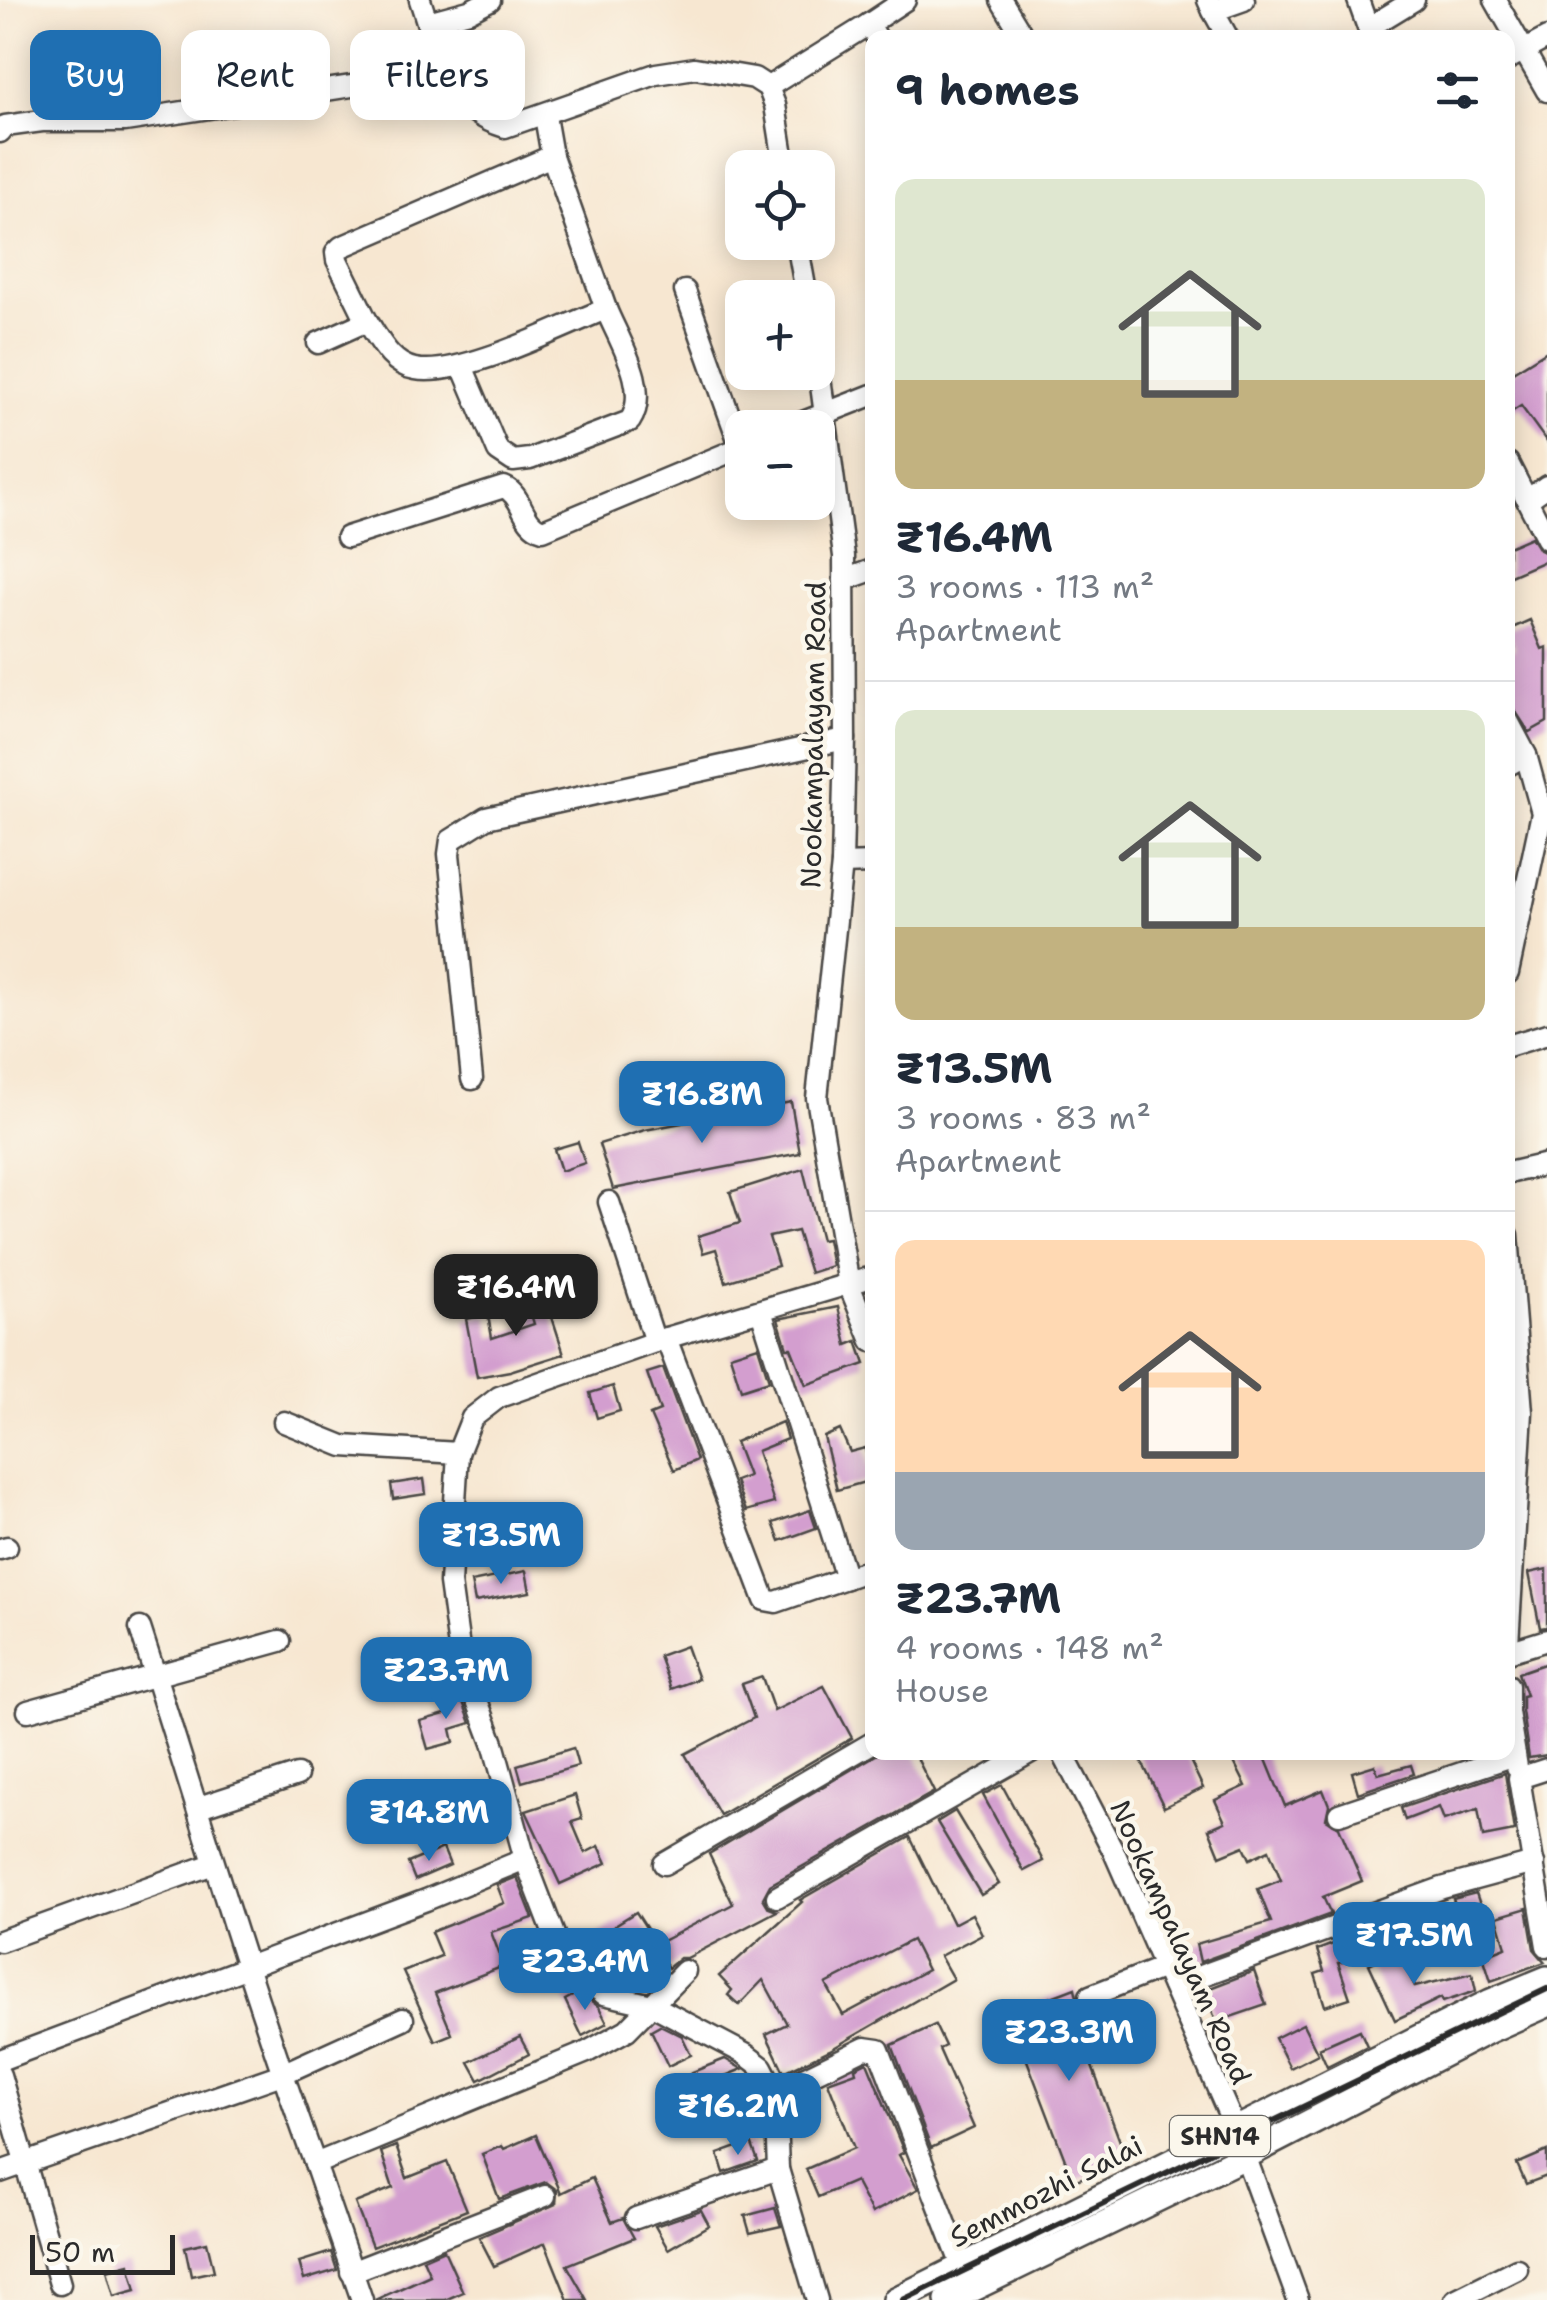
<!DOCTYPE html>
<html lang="en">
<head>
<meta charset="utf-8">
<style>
	body { margin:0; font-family:"Shantell Sans",sans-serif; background:#f2f2f3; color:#1f2937; height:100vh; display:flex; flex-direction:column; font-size:38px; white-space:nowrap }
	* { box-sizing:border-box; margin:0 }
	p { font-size:32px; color:#747a83 }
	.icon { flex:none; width:55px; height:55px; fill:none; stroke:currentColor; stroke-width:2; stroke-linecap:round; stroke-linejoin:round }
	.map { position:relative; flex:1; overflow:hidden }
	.sheet { position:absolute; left:865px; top:30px; width:650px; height:1730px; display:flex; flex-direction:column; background:#fff; border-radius:20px; box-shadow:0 5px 25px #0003 }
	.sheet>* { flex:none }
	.top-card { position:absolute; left:30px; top:30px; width:685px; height:90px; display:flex; gap:20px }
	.buttons { position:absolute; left:725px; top:150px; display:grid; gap:20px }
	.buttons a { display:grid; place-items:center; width:110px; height:110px; border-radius:20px; background:#fff; box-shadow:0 5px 25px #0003; font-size:50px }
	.scale { position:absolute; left:30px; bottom:25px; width:145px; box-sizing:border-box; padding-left:10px; border:5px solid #2b2b2b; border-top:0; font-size:28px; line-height:35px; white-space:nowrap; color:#2b2b2b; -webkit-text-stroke:8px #fbf7ec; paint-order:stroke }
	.price { position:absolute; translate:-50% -85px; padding:0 22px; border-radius:20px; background:#1f6fb2; color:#fff; font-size:32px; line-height:65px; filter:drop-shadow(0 2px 5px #0008) }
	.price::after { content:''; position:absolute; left:50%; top:60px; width:30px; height:22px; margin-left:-15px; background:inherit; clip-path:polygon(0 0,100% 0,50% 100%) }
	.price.selected { background:#222; color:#fff }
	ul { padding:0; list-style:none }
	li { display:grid; align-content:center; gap:20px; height:530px; padding:0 30px }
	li+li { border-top:2px solid #e0e1e3 }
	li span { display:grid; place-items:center; height:310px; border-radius:20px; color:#555 }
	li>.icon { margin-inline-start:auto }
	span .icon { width:180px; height:180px; fill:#fffc; stroke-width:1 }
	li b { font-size:42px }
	h2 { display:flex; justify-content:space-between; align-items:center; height:120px; padding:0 30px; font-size:42px }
	.pill { padding:0 35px; border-radius:20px; background:#fff; box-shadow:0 5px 25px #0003; font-size:35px; line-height:90px }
	.pill.selected { background:#1f6fb2; color:#fff }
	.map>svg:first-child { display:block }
	.building { fill:#d39ecf; fill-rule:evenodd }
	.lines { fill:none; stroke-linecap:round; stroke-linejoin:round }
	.minor-casing { stroke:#4a4744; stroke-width:25 }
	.major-casing { stroke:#4a4744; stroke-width:30 }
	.minor { stroke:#fff; stroke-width:20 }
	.major { stroke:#fff; stroke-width:25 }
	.rail { stroke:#2b2b2b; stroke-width:6 }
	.labels { text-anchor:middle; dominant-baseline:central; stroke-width:9; stroke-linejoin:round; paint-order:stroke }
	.shield { fill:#fbf7ec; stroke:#696865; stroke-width:2.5 }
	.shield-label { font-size:25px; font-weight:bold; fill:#2b2b2b }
	.street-label { font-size:28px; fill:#2b2b2b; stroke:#fbf7ec }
</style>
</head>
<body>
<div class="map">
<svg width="1547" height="2300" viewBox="0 0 1547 2300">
	<rect width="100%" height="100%" fill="#fbf7ec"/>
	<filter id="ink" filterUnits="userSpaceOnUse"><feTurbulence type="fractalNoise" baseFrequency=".01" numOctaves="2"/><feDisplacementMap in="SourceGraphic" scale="20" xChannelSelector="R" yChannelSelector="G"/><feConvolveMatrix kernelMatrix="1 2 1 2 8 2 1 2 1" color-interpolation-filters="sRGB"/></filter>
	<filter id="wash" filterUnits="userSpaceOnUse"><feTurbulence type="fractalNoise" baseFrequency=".0048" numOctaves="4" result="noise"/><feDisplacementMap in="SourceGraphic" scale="40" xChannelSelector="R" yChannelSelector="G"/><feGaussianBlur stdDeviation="2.25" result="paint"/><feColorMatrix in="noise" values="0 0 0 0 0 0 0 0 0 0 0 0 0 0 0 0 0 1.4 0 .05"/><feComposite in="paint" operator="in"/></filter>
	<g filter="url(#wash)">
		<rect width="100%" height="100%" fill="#f7e7d1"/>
		<g id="blocks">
			<!-- building -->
			<g class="building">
				<path d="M 1547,351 L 1547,442 L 1521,406 L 1508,414 L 1508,375 Z"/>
				<path d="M 1531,537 L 1539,550 L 1545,552 L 1547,560 L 1508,577 L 1508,547 Z"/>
				<path d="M 1530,620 L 1542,649 L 1547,647 L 1547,722 L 1529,732 L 1508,700 L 1508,653 L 1515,648 L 1508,630 Z"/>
				<path d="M 791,1102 L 800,1153 L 613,1189 L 599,1144 L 645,1130 L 703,1119 L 703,1123 L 761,1104 L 762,1108 Z"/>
				<path d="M 578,1142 L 585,1163 L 561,1171 L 554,1149 Z"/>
				<path d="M 803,1169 L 821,1240 L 827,1239 L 832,1266 L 810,1273 L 797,1231 L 769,1237 L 778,1266 L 726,1282 L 716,1249 L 703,1253 L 698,1236 L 740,1223 L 730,1192 Z"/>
				<path d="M 541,1283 L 564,1354 L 510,1371 L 477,1377 L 466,1319 L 488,1315 L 492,1338 L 534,1324 L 523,1288 Z"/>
				<path d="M 838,1307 L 847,1345 L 857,1341 L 865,1364 L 806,1385 L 791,1348 L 787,1348 L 778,1319 Z"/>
				<path d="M 758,1346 L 769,1381 L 741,1390 L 730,1355 Z"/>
				<path d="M 663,1368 L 697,1460 L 674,1470 L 650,1415 L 660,1411 L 647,1373 Z"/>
				<path d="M 613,1386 L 620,1411 L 597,1418 L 590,1393 Z"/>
				<path d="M 782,1422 L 787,1439 L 757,1451 L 774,1503 L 746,1511 L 735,1481 L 748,1476 L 735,1442 Z"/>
				<path d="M 840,1430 L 850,1452 L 865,1448 L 872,1480 L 837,1490 L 824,1437 Z"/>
				<path d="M 424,1479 L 426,1494 L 393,1499 L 391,1484 Z"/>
				<path d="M 810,1510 L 816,1528 L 780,1541 L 773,1523 Z"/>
				<path d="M 1547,1569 L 1547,1627 L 1540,1628 L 1529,1573 Z"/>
				<path d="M 526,1571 L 530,1592 L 475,1602 L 471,1582 Z"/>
				<path d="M 686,1646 L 698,1679 L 671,1689 L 659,1656 Z"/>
				<path d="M 1547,1663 L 1547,1755 L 1529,1758 L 1522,1711 L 1522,1696 L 1526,1695 L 1518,1673 Z"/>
				<path d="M 762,1677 L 774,1711 L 824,1686 L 852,1738 L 720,1815 L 685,1754 L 754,1718 L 742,1684 Z"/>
				<path d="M 458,1689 L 471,1723 L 451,1729 L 454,1742 L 428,1749 L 420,1721 L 449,1713 L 443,1694 Z"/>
				<path d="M 573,1748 L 578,1766 L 522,1782 L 517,1765 Z"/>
				<path d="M 881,1752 L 914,1752 L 934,1792 L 770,1885 L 763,1898 L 769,1908 L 777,1911 L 687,1958 L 680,1958 L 668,1968 L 655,1945 L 733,1904 L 709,1854 Z"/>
				<path d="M 1137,1752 L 1186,1752 L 1203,1788 L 1164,1807 Z"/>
				<path d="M 1229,1752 L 1263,1752 L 1285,1806 L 1323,1790 L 1329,1805 L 1326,1819 L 1339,1827 L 1362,1881 L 1323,1897 L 1331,1914 L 1200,1962 L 1196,1944 L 1271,1922 L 1258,1889 L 1281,1880 L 1269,1850 L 1250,1859 L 1244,1846 L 1220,1856 L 1209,1829 L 1225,1822 L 1215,1800 L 1246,1786 Z"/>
				<path d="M 1375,1765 L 1378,1774 L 1411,1765 L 1414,1774 L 1358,1793 L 1352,1772 Z"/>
				<path d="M 1505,1773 L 1514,1831 L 1483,1837 L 1478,1809 L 1444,1820 L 1439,1807 L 1405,1820 L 1401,1808 Z"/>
				<path d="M 1002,1785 L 1043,1861 L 1024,1871 L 983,1795 Z"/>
				<path d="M 575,1795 L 582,1819 L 572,1822 L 585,1853 L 599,1846 L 607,1863 L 560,1884 L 526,1811 Z"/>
				<path d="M 955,1811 L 999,1884 L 981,1895 L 937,1822 Z"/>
				<path d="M 910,1837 L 953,1924 L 972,1914 L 982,1934 L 940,1956 L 953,1979 L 830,2050 L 784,2072 L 766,2034 L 787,2024 L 763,1980 L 739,2005 L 728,1995 L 732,1990 L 719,1976 L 802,1902 L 800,1900 ZM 912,1940 L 927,1970 L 843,2015 L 826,1984 Z"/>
				<path d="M 443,1848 L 450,1865 L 415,1880 L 408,1863 Z"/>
				<path d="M 517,1877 L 533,1918 L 491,1932 L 504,1966 L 435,1993 L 452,2034 L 435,2041 L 403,1971 L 441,1956 L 431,1932 L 504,1903 L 497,1885 Z"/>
				<path d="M 1476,1893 L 1486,1922 L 1464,1930 L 1453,1899 Z"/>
				<path d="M 1527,1908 L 1534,1949 L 1545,1962 L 1491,1981 L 1483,1956 L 1506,1947 L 1497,1917 Z"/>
				<path d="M 636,1912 L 649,1932 L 607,1958 L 594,1938 Z"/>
				<path d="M 1336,1943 L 1342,1962 L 1338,1963 L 1350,1998 L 1325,2006 L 1315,1974 L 1324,1971 L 1317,1950 Z"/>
				<path d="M 1398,1950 L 1415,1987 L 1472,1973 L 1476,1991 L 1443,2002 L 1441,1998 L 1395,2020 L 1369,1964 Z"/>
				<path d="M 1254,1971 L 1266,2005 L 1216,2022 L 1205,1990 Z"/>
				<path d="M 1075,1988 L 1078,2002 L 1091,2028 L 1080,2034 L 1128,2163 L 1073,2181 L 1009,2013 Z"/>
				<path d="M 580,1992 L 599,2007 L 607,2023 L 582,2036 L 565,2000 Z"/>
				<path d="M 1303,2024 L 1318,2054 L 1290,2068 L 1275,2038 Z"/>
				<path d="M 660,2025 L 682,2036 L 691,2055 L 668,2066 L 651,2030 Z"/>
				<path d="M 935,2025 L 945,2046 L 939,2049 L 974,2128 L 931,2148 L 892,2045 Z"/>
				<path d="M 1360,2030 L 1367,2046 L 1327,2066 L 1319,2048 Z"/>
				<path d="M 520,2037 L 529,2054 L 479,2080 L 469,2062 Z"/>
				<path d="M 725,2059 L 742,2069 L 696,2088 L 690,2073 Z"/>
				<path d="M 867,2062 L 904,2152 L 899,2155 L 918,2189 L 872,2213 L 855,2181 L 818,2197 L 806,2169 L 854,2148 L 828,2082 L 856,2072 L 855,2068 Z"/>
				<path d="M 536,2135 L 561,2193 L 592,2178 L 612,2222 L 623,2218 L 634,2238 L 567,2265 L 587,2300 L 568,2300 L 545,2243 L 494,2266 L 479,2237 L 556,2204 L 557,2190 L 546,2182 L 499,2199 L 482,2154 L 502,2146 L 504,2149 Z"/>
				<path d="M 751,2142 L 758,2161 L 724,2173 L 718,2154 Z"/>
				<path d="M 396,2146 L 407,2178 L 447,2162 L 467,2210 L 372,2247 L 355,2203 L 393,2188 L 381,2152 Z"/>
				<path d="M 1547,2151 L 1547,2176 L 1526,2184 L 1517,2164 Z"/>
				<path d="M 775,2208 L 781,2226 L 750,2233 L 745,2216 Z"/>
				<path d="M 701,2210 L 709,2225 L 668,2249 L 655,2226 Z"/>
				<path d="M 207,2242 L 214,2271 L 191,2276 L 185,2247 Z"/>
				<path d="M 444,2250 L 463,2292 L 445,2300 L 375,2300 L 430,2275 L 423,2259 Z"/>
				<path d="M 331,2252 L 337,2270 L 304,2280 L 299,2262 Z"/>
				<path d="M 129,2264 L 136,2290 L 114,2296 L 107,2270 Z"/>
			</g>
		</g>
	</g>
	<g filter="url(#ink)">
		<use href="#blocks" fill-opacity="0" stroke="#4a4744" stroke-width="2.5"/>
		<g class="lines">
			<defs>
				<g id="minor">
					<path d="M 420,0 C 438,52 444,109 505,127 L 656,74 L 695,68 L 754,78 L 768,87 L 775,105 L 785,168"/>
					<path d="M 1001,0 L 1024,38"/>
					<path d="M 1208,0 L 1213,11 L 1244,0"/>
					<path d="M 1358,0 L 1368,28 L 1414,0"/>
					<path d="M 1495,0 L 1547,91"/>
					<path d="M 1213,11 L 1228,38"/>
					<path d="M 428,22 L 469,11 L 490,0"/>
					<path d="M 877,38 L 869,24 L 905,0"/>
					<path d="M 1508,59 L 1547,38"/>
					<path d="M 768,87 L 869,24"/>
					<path d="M 0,132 L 5,126 L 42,121 L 125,121 L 442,72"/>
					<path d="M 797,242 L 807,298"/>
					<path d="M 685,291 L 741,448"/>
					<path d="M 367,321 L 337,260 L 336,252 L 341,247 L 552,156"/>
					<path d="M 318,343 L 367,321 C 379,339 391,365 415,369 C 461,378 560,327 606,309 L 552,156 L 545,116"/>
					<path d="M 818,363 L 844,556 L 845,739 L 842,864 L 817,1098 L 849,1285 L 872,1341"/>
					<path d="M 462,366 L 498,451 L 513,461 L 530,459 L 630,421 C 651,389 619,341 606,309"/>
					<path d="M 788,428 L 872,395"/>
					<path d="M 1508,463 L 1547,539"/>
					<path d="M 1527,500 L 1547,486"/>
					<path d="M 347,537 L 504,487 C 523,495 522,525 543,530 L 742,447"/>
					<path d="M 844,580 L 872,570"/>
					<path d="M 1508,721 L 1526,755 L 1542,813 L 1508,973"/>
					<path d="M 1508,765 L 1526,755"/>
					<path d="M 842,864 L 872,863"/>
					<path d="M 1508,1046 L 1547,1034"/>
					<path d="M 472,1079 L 449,854 L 451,840 L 486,818 L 845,739"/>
					<path d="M 1508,1173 L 1547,1164"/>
					<path d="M 609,1202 L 655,1342"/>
					<path d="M 1508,1235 L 1522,1412 L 1508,1644"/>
					<path d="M 761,1311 L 846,1578"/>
					<path d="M 666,1338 L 765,1600 L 776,1602 L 872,1569"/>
					<path d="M 284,1422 L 343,1446 L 458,1453"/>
					<path d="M 0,1549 L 7,1547"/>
					<path d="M 140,1628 C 198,1807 250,1988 315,2164"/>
					<path d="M 1508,1652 L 1547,1640"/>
					<path d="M 1508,1685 L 1508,1712 L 1517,1767"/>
					<path d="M 28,1711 L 280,1641"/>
					<path d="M 1062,1752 L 1114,1852 L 1235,2128 L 1298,2300"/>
					<path d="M 1547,1769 L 1519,1778 L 1547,1946"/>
					<path d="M 199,1807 L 297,1775"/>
					<path d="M 1339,1814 L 1515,1755"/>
					<path d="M 664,1864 L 872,1743"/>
					<path d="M 777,1897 L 1031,1752"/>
					<path d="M 0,1941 L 213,1864"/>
					<path d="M 1173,1986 L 1442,1888 L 1534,1863"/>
					<path d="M 1090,1996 L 1164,1967"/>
					<path d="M 0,2060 L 426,1900 L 525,1859"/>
					<path d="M 0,2075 L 60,2284"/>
					<path d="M 775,2092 L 865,2048 L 879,2050 L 962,2266"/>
					<path d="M 0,2172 L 282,2074 L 403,2019"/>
					<path d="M 636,2218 L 778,2169"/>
					<path d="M 351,2272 L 545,2196"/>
					<path d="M 362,2300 L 315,2164 L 587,2052 L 627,2030 L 685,1971"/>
					<path d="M 817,2300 L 778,2169 L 775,2092 L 762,2067 L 745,2054 L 652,2005 L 604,1994 L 581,1976 L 558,1945 L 525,1859 L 493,1743 L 460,1655 L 450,1583 L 458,1453 L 472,1418 L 499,1397 L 666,1338 L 872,1277"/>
					<path d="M 1455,2300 L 1517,2269"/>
				</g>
				<g id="major">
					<path d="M 896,2300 L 1491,2002 L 1547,1979"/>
					<path d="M 948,2300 L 1245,2156 L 1491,2029 L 1547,2004"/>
				</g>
			</defs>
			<!-- minor casing -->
			<use href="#minor" class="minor-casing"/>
			<!-- major casing -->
			<use href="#major" class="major-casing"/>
			<!-- minor -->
			<use href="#minor" class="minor"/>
			<!-- major -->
			<use href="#major" class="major"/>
			<!-- rail -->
			<path class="rail" d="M 903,2300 L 1547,1989"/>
		</g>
	</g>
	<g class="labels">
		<!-- shield labels -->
		<rect class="shield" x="1170" y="2116" width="100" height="40" rx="8"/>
		<g class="shield-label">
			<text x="1220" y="2136">SHN14</text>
		</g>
		<!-- street labels -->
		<g class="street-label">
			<text transform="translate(813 735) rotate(-89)">Nookampalayam Road</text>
			<text transform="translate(1181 1942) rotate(66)">Nookampalayam Road</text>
			<text transform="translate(1046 2191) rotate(-27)">Semmozhi Salai</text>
		</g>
	</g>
</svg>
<div class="buttons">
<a><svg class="icon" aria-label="locate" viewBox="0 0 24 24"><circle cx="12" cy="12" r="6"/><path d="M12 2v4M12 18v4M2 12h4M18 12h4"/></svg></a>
<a>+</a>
<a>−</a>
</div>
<div class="scale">50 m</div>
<b class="price" style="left:702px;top:1146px">₹16.8M</b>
<b class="price selected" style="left:516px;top:1339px">₹16.4M</b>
<b class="price" style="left:501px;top:1587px">₹13.5M</b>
<b class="price" style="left:446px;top:1722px">₹23.7M</b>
<b class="price" style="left:429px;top:1864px">₹14.8M</b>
<b class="price" style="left:1414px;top:1987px">₹17.5M</b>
<b class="price" style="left:585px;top:2013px">₹23.4M</b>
<b class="price" style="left:1069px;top:2084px">₹23.3M</b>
<b class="price" style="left:738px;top:2158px">₹16.2M</b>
<div class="top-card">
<a class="pill selected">Buy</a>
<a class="pill">Rent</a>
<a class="pill">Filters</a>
</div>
<section class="sheet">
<h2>9 homes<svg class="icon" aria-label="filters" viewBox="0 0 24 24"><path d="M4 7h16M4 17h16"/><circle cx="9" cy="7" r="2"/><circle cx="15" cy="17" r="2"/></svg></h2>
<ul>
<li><span style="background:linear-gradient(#dfe7d0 65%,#c2b280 0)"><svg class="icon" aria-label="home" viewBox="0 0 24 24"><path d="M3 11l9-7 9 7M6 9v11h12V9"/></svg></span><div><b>₹16.4M</b><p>3 rooms · 113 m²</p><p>Apartment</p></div></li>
<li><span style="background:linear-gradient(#dfe7d0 70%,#c2b280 0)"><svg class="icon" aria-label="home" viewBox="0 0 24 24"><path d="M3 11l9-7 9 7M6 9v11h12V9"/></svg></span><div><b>₹13.5M</b><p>3 rooms · 83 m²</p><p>Apartment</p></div></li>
<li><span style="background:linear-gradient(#ffd9b3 75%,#9aa5b1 0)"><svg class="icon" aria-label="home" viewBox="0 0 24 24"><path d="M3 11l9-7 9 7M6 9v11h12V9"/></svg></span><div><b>₹23.7M</b><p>4 rooms · 148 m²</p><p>House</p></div></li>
</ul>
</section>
</div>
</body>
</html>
